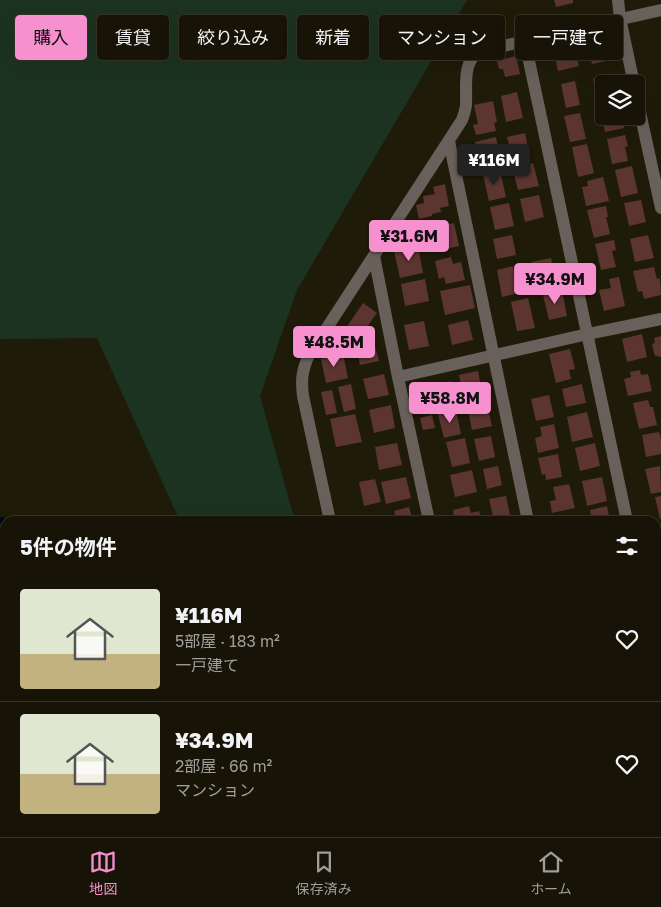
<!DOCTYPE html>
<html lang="ja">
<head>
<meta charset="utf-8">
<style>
	body { margin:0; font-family:"Golos Text","Noto Sans JP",sans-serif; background:#242115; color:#f1f3f6; height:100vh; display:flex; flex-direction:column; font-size:19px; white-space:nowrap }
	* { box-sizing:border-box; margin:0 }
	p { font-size:16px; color:#9e9e9b }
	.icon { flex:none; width:28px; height:28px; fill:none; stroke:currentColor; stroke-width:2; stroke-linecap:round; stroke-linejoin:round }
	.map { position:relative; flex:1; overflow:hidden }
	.details { position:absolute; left:0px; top:516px; width:661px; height:321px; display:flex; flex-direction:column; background:#171407; border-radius:15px 15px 0 0; box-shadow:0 5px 20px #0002,0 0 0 1px #363328 }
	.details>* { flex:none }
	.top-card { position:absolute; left:15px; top:15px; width:631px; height:45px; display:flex; gap:10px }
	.controls { position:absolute; left:595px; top:75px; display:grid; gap:10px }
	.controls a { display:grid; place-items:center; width:50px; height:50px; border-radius:5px; background:#171407; box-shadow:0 5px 20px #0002,0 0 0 1px #363328; font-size:25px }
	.price { position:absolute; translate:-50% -42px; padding:0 11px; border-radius:5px; background:#f690cf; color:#111; font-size:16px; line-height:32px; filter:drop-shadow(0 1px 2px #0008) }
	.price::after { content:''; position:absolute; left:50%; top:30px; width:15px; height:11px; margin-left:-8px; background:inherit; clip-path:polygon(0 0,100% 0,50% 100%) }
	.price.active { background:#222; color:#fff }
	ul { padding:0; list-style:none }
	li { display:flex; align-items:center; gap:15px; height:125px; padding:0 20px }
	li+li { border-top:1px solid #363328 }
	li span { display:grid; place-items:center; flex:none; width:140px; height:100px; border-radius:5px; color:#555 }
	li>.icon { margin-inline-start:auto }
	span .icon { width:60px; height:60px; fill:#fffc; stroke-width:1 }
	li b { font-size:21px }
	h2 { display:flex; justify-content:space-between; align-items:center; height:60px; padding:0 20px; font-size:21px }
	.pill { padding:0 18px; border-radius:5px; background:#171407; box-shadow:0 5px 20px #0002,0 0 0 1px #363328; font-size:18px; line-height:45px }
	.pill.active { background:#f690cf; color:#111 }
	.dock { display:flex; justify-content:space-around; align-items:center; height:70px; border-top:1px solid #363328; background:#171407; font-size:14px; color:#9e9e9b }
	.dock a { display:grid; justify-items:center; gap:2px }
	.dock .active { color:#f690cf }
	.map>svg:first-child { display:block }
	.green { fill:#1d3321 }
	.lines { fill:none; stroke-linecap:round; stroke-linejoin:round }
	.river { stroke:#000919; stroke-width:30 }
	.building { fill:#5c3531 }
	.minor { stroke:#69605c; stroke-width:12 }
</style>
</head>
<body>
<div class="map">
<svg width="661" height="837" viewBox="0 0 661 837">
	<rect width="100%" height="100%" fill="#1f1b09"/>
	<!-- green -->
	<g class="green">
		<path d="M 0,0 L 467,0 L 297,290 L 260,396 L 295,521 L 180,521 L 97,338 L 0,339 Z"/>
		<path d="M 0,758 L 5,765 L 5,832 L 52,833 L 55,837 L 0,837 Z"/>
		<path d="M 301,833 L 474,832 L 475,837 L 301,837 Z"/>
	</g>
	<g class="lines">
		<!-- river -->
		<g class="river">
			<path d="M 0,532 L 5,541"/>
			<path d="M 154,832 L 156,837"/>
		</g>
	</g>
	<!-- building -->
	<g class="building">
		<path d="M 554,0 L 573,0 L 573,3 L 556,7 Z"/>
		<path d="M 608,29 L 615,59 L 592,64 L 588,47 L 595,46 L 592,33 Z"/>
		<path d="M 573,40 L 579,66 L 558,71 L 555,56 L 550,57 L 548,45 Z"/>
		<path d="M 516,56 L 520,74 L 505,77 L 503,69 L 499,69 L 497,61 Z"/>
		<path d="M 614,75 L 616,84 L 604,84 L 604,103 L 598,104 L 593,79 Z"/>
		<path d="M 575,81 L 580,105 L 566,108 L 561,84 Z"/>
		<path d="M 517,92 L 523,118 L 506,122 L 501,96 Z"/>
		<path d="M 493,101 L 497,122 L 494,123 L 496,131 L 476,135 L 473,125 L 478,124 L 474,105 Z"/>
		<path d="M 604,108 L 604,116 L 621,116 L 624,128 L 605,132 L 600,109 Z"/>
		<path d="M 580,113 L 586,139 L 570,142 L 564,116 Z"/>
		<path d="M 525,133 L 530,158 L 513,162 L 507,137 Z"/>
		<path d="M 625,135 L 628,146 L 625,147 L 628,161 L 612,164 L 607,139 Z"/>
		<path d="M 496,137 L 502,166 L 481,170 L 475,142 Z"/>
		<path d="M 587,144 L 594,173 L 578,177 L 572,147 Z"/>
		<path d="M 533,163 L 539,186 L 518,190 L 512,167 Z"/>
		<path d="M 632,166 L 638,193 L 621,197 L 615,170 Z"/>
		<path d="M 500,170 L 506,197 L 489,201 L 483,174 Z"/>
		<path d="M 603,177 L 609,201 L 586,206 L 582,187 L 588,186 L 587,181 Z"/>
		<path d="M 445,184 L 449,206 L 440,208 L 441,212 L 432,214 L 432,216 L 419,219 L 416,205 L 424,203 L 423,196 L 435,194 L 433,187 Z"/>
		<path d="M 539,195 L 544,217 L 525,222 L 520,199 Z"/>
		<path d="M 641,200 L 646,222 L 629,226 L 624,203 Z"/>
		<path d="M 509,203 L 514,226 L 495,230 L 490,207 Z"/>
		<path d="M 606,206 L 608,217 L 606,217 L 610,234 L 594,238 L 587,210 Z"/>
		<path d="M 454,223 L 459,246 L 436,251 L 431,228 Z"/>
		<path d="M 512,235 L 516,255 L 497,259 L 493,239 Z"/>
		<path d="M 648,235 L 654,258 L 635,262 L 630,239 Z"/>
		<path d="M 614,240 L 616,250 L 612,251 L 616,267 L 601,270 L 595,244 Z"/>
		<path d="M 418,246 L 423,273 L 400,278 L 394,251 Z"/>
		<path d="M 451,257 L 453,264 L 461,262 L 465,280 L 446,284 L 444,277 L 439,279 L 435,261 Z"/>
		<path d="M 551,258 L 557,282 L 536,287 L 531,262 Z"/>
		<path d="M 513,266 L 518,293 L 502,297 L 497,270 Z"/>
		<path d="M 654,267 L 657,279 L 660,278 L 661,295 L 644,299 L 642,291 L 638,292 L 633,271 Z"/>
		<path d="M 619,277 L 625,306 L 604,311 L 599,290 L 611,288 L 609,279 Z"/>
		<path d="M 425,279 L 429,301 L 405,306 L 401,284 Z"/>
		<path d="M 470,285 L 475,308 L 445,315 L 440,291 Z"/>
		<path d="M 562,291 L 567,316 L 549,320 L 543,295 Z"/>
		<path d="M 528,298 L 535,328 L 517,331 L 511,302 Z"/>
		<path d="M 363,303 L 377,313 L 359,338 L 346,328 Z"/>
		<path d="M 468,320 L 473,340 L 452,345 L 448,325 Z"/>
		<path d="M 424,321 L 429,346 L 409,350 L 404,325 Z"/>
		<path d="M 642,334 L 647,357 L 627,362 L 622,339 Z"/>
		<path d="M 661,336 L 661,357 L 659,357 L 658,356 L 655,356 L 652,344 L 655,343 L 654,338 Z"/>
		<path d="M 374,342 L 379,361 L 360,365 L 356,345 Z"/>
		<path d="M 570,349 L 575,369 L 569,370 L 571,379 L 556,383 L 549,354 Z"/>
		<path d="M 343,354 L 348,378 L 326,383 L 321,359 Z"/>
		<path d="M 640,370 L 641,375 L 648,374 L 652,391 L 628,396 L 624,379 L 631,377 L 630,372 Z"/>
		<path d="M 478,371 L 483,398 L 464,402 L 459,375 Z"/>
		<path d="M 384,374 L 389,395 L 368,399 L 363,379 Z"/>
		<path d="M 451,381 L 456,404 L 437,408 L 432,385 Z"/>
		<path d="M 351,384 L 356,409 L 344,412 L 338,387 Z"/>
		<path d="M 582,384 L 586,403 L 566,407 L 562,389 Z"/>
		<path d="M 430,389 L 431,396 L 427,396 L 430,409 L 419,411 L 415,395 L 424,393 L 423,391 Z"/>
		<path d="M 332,390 L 337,413 L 326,415 L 321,392 Z"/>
		<path d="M 549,395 L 554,417 L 536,421 L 531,399 Z"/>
		<path d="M 648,400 L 650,407 L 653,407 L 657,425 L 639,429 L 633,403 Z"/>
		<path d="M 391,405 L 395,428 L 374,433 L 369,410 Z"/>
		<path d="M 487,405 L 492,426 L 472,430 L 468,410 Z"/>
		<path d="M 456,410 L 461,434 L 444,438 L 438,414 Z"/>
		<path d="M 587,412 L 593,437 L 572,442 L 567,417 Z"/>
		<path d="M 355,414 L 362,442 L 336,447 L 330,419 Z"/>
		<path d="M 432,415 L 435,428 L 423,430 L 420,418 Z"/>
		<path d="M 554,424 L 559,448 L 538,453 L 535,438 L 542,436 L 540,427 Z"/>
		<path d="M 659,432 L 661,439 L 661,454 L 646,457 L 642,435 Z"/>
		<path d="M 491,436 L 495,457 L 479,461 L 474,439 Z"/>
		<path d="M 465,438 L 470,463 L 452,467 L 446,442 Z"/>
		<path d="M 397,443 L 402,465 L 379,470 L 375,447 Z"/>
		<path d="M 595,443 L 600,466 L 580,471 L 575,448 Z"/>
		<path d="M 558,454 L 562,477 L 546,480 L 545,474 L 542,475 L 538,458 Z"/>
		<path d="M 498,466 L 502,485 L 487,489 L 483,469 Z"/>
		<path d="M 660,466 L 661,492 L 651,494 L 645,469 Z"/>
		<path d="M 472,470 L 477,492 L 455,497 L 450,475 Z"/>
		<path d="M 406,477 L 411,498 L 386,504 L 381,482 Z"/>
		<path d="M 602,477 L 607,501 L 587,506 L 582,481 Z"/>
		<path d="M 375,479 L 381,502 L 364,506 L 359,482 Z"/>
		<path d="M 569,484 L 575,508 L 552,513 L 550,501 L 556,500 L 553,487 Z"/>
		<path d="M 506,496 L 511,520 L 504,521 L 494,521 L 489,499 Z"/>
		<path d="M 661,496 L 661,519 L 660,519 L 655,497 Z"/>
		<path d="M 469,506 L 471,513 L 479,511 L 482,521 L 462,521 L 460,516 L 454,518 L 453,510 Z"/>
		<path d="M 607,506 L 610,521 L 592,521 L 590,510 Z"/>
		<path d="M 409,507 L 413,521 L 396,521 L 394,511 Z"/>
	</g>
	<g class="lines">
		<!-- minor -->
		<g class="minor">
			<path d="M 618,0 L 620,18 L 634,84"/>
			<path d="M 525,42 L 627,521"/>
			<path d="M 636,94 L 661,208"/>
			<path d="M 449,141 L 528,521"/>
			<path d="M 374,256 L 398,377 L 429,521"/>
			<path d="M 398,377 L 588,334 L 661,319"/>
			<path d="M 330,521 L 303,396 C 301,380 302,371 308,357 L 462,120 C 464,114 466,109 466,104 C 467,85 462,63 479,51 C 540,39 600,23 661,10"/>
			<path d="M 656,608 L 661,607"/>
			<path d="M 0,642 L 5,645"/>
			<path d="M 656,657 L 661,678"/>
			<path d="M 656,796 L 661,791"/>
			<path d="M 194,832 L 196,837"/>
			<path d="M 498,832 L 499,837"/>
			<path d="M 594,832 L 595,837"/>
			<path d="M 620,837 L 624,832"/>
		</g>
	</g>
</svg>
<div class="controls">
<a><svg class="icon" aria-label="layers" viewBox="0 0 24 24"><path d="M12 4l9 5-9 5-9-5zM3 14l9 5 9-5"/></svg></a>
</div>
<b class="price active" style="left:494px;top:186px">¥116M</b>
<b class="price" style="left:409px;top:262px">¥31.6M</b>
<b class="price" style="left:555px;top:305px">¥34.9M</b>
<b class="price" style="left:334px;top:368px">¥48.5M</b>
<b class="price" style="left:450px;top:424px">¥58.8M</b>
<div class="top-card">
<a class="pill active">購入</a>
<a class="pill">賃貸</a>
<a class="pill">絞り込み</a>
<a class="pill">新着</a>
<a class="pill">マンション</a>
<a class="pill">一戸建て</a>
</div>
<section class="details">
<h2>5件の物件<svg class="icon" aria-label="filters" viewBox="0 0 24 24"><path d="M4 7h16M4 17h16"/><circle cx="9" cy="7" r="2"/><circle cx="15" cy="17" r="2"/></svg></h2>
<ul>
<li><span style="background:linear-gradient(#dfe7d0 65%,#c2b280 0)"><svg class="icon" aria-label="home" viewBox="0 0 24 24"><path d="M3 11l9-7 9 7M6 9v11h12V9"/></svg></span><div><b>¥116M</b><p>5部屋 · 183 m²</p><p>一戸建て</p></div><svg class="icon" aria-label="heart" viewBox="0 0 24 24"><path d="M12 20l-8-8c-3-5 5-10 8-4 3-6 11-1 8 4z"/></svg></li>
<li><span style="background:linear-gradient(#dfe7d0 60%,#c2b280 0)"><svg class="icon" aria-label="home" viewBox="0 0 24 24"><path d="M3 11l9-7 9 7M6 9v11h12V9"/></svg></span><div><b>¥34.9M</b><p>2部屋 · 66 m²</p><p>マンション</p></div><svg class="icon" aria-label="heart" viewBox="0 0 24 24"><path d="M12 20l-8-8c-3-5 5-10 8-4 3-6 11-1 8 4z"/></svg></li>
</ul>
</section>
</div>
<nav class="dock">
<a class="active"><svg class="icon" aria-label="map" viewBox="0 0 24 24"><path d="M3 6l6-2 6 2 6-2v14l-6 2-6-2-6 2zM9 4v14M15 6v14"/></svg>地図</a>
<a><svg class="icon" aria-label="saved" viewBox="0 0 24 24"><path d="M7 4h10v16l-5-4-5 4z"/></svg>保存済み</a>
<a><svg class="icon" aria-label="home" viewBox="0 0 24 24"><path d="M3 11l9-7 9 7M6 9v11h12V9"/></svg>ホーム</a>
</nav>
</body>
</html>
